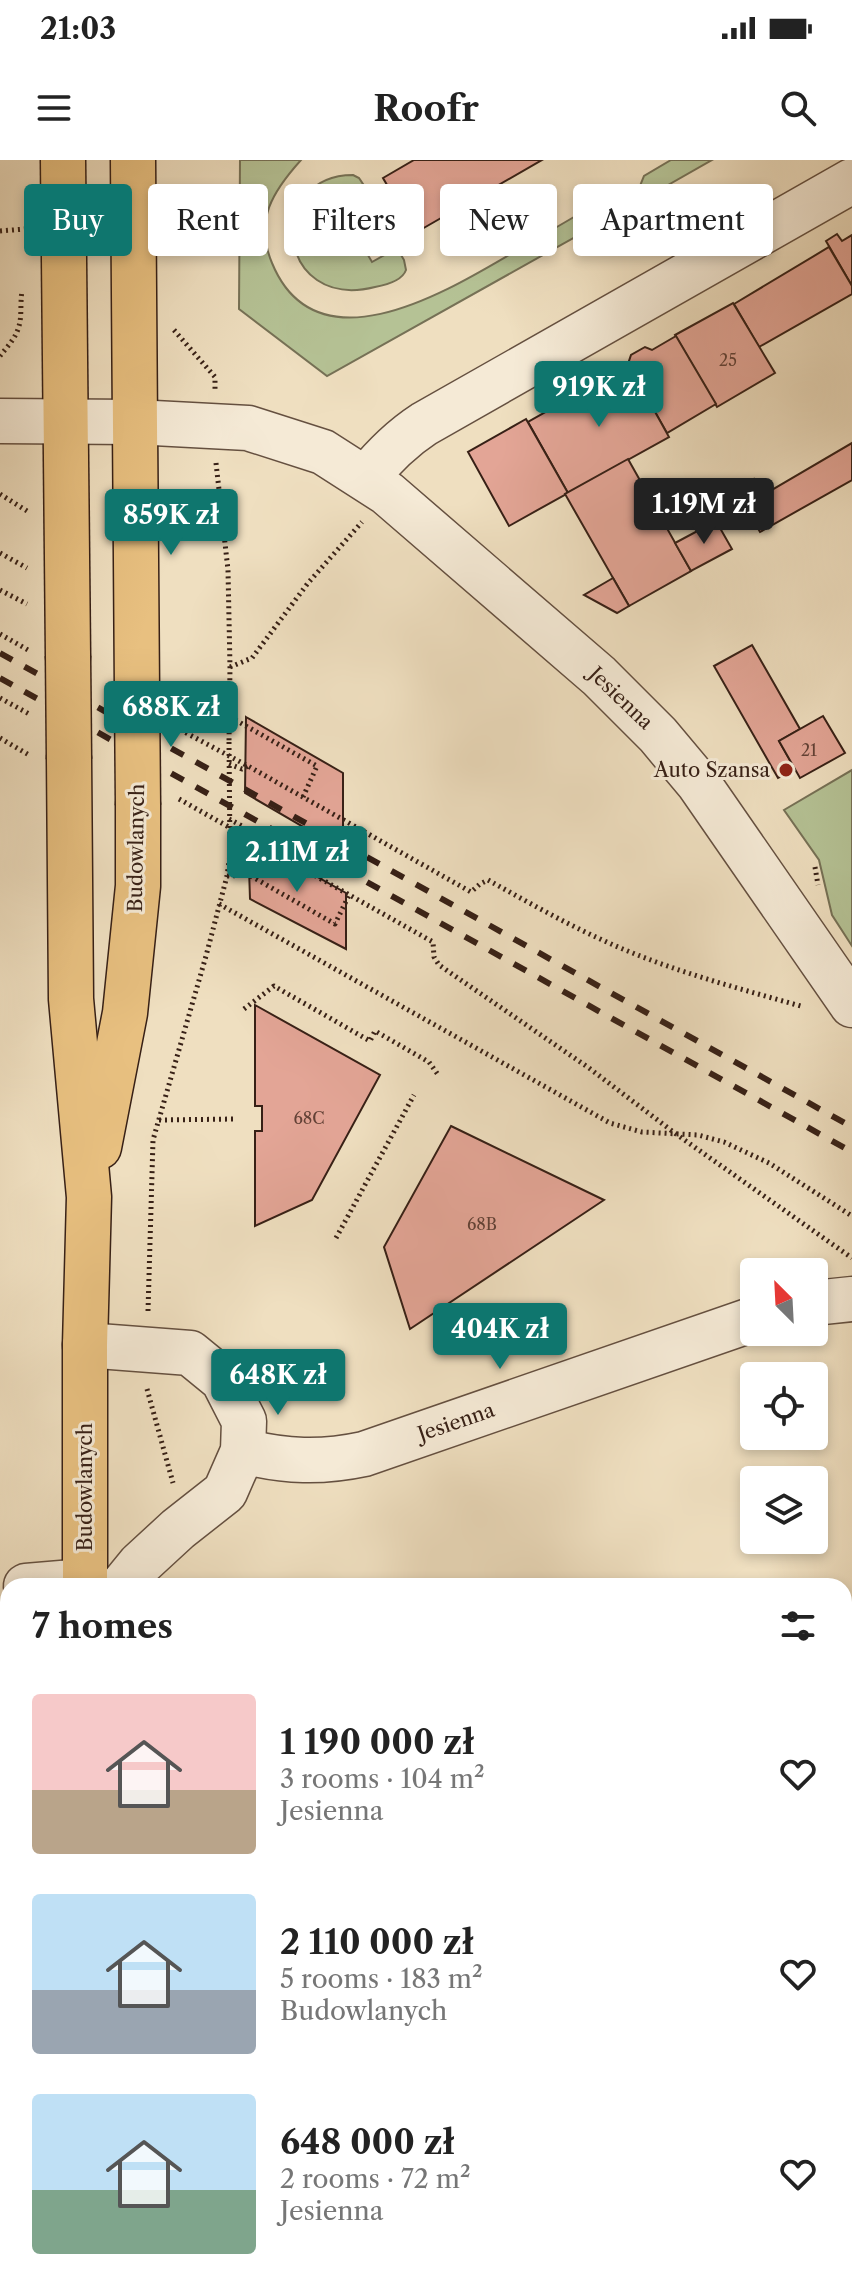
<!DOCTYPE html>
<html lang="en">
<head>
<meta charset="utf-8">
<style>
	body { margin:0; font-family:"Libre Caslon Text",serif; background:#f6f6f6; color:#222; height:100vh; display:flex; flex-direction:column; font-size:30px; white-space:nowrap }
	* { box-sizing:border-box; margin:0 }
	p { font-size:26px; color:#767676 }
	.icon { flex:none; width:44px; height:44px; fill:none; stroke:currentColor; stroke-width:2; stroke-linecap:round; stroke-linejoin:round }
	.map { position:relative; flex:1; overflow:hidden }
	.panel { position:absolute; left:0px; top:1418px; width:852px; height:714px; display:flex; flex-direction:column; background:#fff; border-radius:24px 24px 0 0; box-shadow:0 4px 12px #0003 }
	.panel>* { flex:none }
	.banner { position:absolute; left:24px; top:24px; width:804px; height:72px; display:flex; gap:16px }
	.needle { width:52px; rotate:336deg }
	.buttons { position:absolute; left:740px; top:1098px; display:grid; gap:16px }
	.buttons a { display:grid; place-items:center; width:88px; height:88px; border-radius:8px; background:#fff; box-shadow:0 4px 12px #0003; font-size:40px }
	.price { position:absolute; translate:-50% -68px; padding:0 18px; border-radius:8px; background:#0f766e; color:#fff; font-size:26px; line-height:52px; filter:drop-shadow(0 2px 4px #0008) }
	.price::after { content:''; position:absolute; left:50%; top:48px; width:24px; height:18px; margin-left:-12px; background:inherit; clip-path:polygon(0 0,100% 0,50% 100%) }
	.price.current { background:#222; color:#fff }
	ul { padding:0; list-style:none }
	li { display:flex; align-items:center; gap:24px; height:200px; padding:0 32px }
	li span { display:grid; place-items:center; flex:none; width:224px; height:160px; border-radius:8px; color:#555 }
	li>.icon { margin-inline-start:auto }
	span .icon { width:96px; height:96px; fill:#fffc; stroke-width:1 }
	li b { font-size:34px }
	h2 { display:flex; justify-content:space-between; align-items:center; height:96px; padding:0 32px; font-size:34px }
	.pill { padding:0 28px; border-radius:8px; background:#fff; box-shadow:0 4px 12px #0003; font-size:28px; line-height:72px }
	.pill.current { background:#0f766e; color:#fff }
	.status { display:flex; justify-content:space-between; align-items:center; height:56px; padding:0 40px; background:#fff; direction:ltr }
	.status svg { height:22px; fill:currentColor }
	header { display:flex; justify-content:space-between; align-items:center; height:104px; padding:0 32px; background:#fff; font-size:36px; font-weight:700 }
	.map>svg:first-child { display:block }
	.green { fill:#b5c295; stroke:#767156; stroke-width:2 }
	.building { fill:#e3a596; stroke:#372016; stroke-width:2 }
	.lines { fill:none; stroke-linecap:round; stroke-linejoin:round }
	.minor-casing { stroke:#655040; stroke-width:47 }
	.major-casing { stroke:#372016; stroke-width:47 }
	.path { stroke:#372016; stroke-width:5; stroke-dasharray:2 4; stroke-linecap:butt }
	.minor { stroke:#f5ead6; stroke-width:44 }
	.major { stroke:#e8c080; stroke-width:44 }
	.rail { stroke:#372016; stroke-width:6; stroke-dasharray:14 14; stroke-linecap:butt }
	.major-bridge-casing { stroke:#372016; stroke-width:47; stroke-linecap:butt }
	.path-bridge { stroke:#372016; stroke-width:5; stroke-dasharray:2 4; stroke-linecap:butt }
	.major-bridge { stroke:#e8c080; stroke-width:44 }
	.poi-dot { fill:#8f2418; stroke:#f5ead6; stroke-width:3 }
	.labels { text-anchor:middle; dominant-baseline:central; stroke-width:6; stroke-linejoin:round; paint-order:stroke }
	.number-label { font-size:16px; fill:#624136 }
	.street-label { font-size:20px; fill:#372016; stroke:#f5ead6 }
	.poi-label { font-size:20px; fill:#372016; stroke:#f5ead6; text-anchor:end }
</style>
</head>
<body>
<div class="status"><b>21:03</b><svg viewBox="0 0 49 12"><path d="M0 12V9h3v3zM5 12V6h3v6zM10 12V3h3v9zM15 12V0h3v12zM26 1h20v11H26zM47 4h2v5h-2z"/></svg></div>
<header><svg class="icon" aria-label="menu" viewBox="0 0 24 24"><path d="M4 6h16M4 12h16M4 18h16"/></svg>Roofr<svg class="icon" aria-label="search" viewBox="0 0 24 24"><circle cx="10" cy="10" r="6"/><path d="M15 15l6 6"/></svg></header>
<div class="map">
<svg width="852" height="2131" viewBox="0 0 852 2131">
	<rect width="100%" height="100%" fill="#efdfc0"/>
	<filter id="stains"><feTurbulence type="fractalNoise" baseFrequency=".0025" numOctaves="4"/><feColorMatrix values="0 0 0 0 .2 0 0 0 0 .09 0 0 0 0 .02 0 0 0 .5 -.17"/></filter>
	<radialGradient id="worn" r=".72"><stop offset=".6" stop-color="#630" stop-opacity="0"/><stop offset="1" stop-color="#630" stop-opacity=".3"/></radialGradient>
	<!-- green -->
	<g class="green">
		<path d="M 240,0 L 301,0 C 273,31 254,60 272,103 C 316,210 444,133 509,95 C 540,77 572,58 603,40 L 613,43 L 618,53 L 327,216 L 239,149 Z"/>
		<path d="M 671,0 L 712,0 L 647,37 L 640,26 L 644,16 Z"/>
		<path d="M 353,15 L 359,18 L 363,24 L 336,40 L 372,102 L 397,88 L 404,100 L 406,110 C 402,121 386,125 375,127 C 275,152 265,15 353,15 Z"/>
		<path d="M 852,610 L 852,786 L 832,755 L 819,700 L 784,650 Z"/>
	</g>
	<!-- building -->
	<g class="building">
		<path d="M 414,0 L 542,0 L 415,73 L 383,18 Z"/>
		<path d="M 837,74 L 842,81 L 852,75 L 852,126 L 826,81 Z"/>
		<path d="M 829,87 L 852,126 L 852,134 L 759,187 L 734,144 Z"/>
		<path d="M 733,143 L 775,213 L 717,247 L 675,175 Z"/>
		<path d="M 676,176 L 716,244 L 667,273 L 628,204 L 631,195 L 645,187 L 652,190 Z"/>
		<path d="M 629,205 L 669,277 L 568,333 L 528,262 Z"/>
		<path d="M 526,259 L 568,333 L 509,366 L 468,292 Z"/>
		<path d="M 852,283 L 852,320 L 760,372 L 736,330 L 754,319 L 763,335 Z"/>
		<path d="M 628,299 L 691,411 L 629,446 L 565,334 Z"/>
		<path d="M 716,361 L 732,389 L 691,411 L 675,383 Z"/>
		<path d="M 613,418 L 629,446 L 617,453 L 584,435 Z"/>
		<path d="M 752,485 L 800,569 L 779,581 L 795,609 L 778,618 L 714,506 Z"/>
		<path d="M 823,556 L 845,593 L 800,618 L 779,581 Z"/>
		<path d="M 246,557 L 343,613 L 343,690 L 245,633 Z"/>
		<path d="M 248,678 L 346,733 L 346,789 L 250,739 Z"/>
		<path d="M 255,845 L 380,915 L 312,1040 L 255,1066 L 255,971 L 262,971 L 262,946 L 255,946 Z"/>
		<path d="M 451,966 L 604,1040 L 410,1169 L 384,1087 Z"/>
		<path d="M 844,2032 L 852,2032 L 852,2131 L 772,2131 L 772,2124 L 844,2124 Z"/>
		<rect x="530" y="2124" width="242" height="7"/>
	</g>
	<g class="lines">
		<defs>
			<g id="minor">
				<path d="M 0,261 L 135,262 L 248,268 L 323,292 L 387,333 L 599,516 L 658,575 L 699,624 L 852,845"/>
				<path d="M 366,318 C 384,296 401,279 424,264 L 852,21"/>
				<path d="M 814,1143 L 852,1139"/>
				<path d="M 85,1185 L 190,1193 L 223,1220 L 244,1261 L 243,1291 L 225,1332 L 178,1369 L 140,1404 L 122,1426"/>
				<path d="M 243,1291 C 285,1302 322,1303 364,1294 L 754,1159"/>
				<path d="M 26,1426 L 85,1421"/>
				<path d="M 0,1962 L 8,1962"/>
				<path d="M 497,2124 L 497,2131"/>
			</g>
			<g id="major">
				<path d="M 63,0 L 68,496"/>
				<path d="M 133,0 L 137,532"/>
				<path d="M 69,599 L 71,839 L 89,1037 L 85,1185 L 85,1426"/>
				<path d="M 99,987 L 125,853 L 138,726 L 138,645"/>
				<path d="M 92,2124 L 92,2131"/>
			</g>
		</defs>
		<!-- minor casing -->
		<use href="#minor" class="minor-casing"/>
		<!-- major casing -->
		<use href="#major" class="major-casing"/>
		<!-- path -->
		<g class="path">
			<path d="M 0,71 L 25,69"/>
			<path d="M 174,170 L 215,217 L 215,229"/>
			<path d="M 0,196 C 7,187 16,178 19,166 C 22,156 20,143 22,131"/>
			<path d="M 216,303 L 228,410 L 230,507 L 229,582"/>
			<path d="M 0,334 L 27,351"/>
			<path d="M 175,362 L 222,363"/>
			<path d="M 0,393 L 27,408"/>
			<path d="M 0,430 L 27,444"/>
			<path d="M 0,474 L 28,490"/>
			<path d="M 230,507 L 252,498 L 308,423 L 362,362"/>
			<path d="M 0,538 L 31,555"/>
			<path d="M 230,557 L 317,606 L 303,637"/>
			<path d="M 175,567 L 248,606 L 471,732 L 480,724 L 488,720 C 524,740 561,761 598,778 C 664,809 734,827 804,847"/>
			<path d="M 0,578 L 29,595"/>
			<path d="M 229,604 L 242,609 L 248,606"/>
			<path d="M 179,639 L 433,782 L 434,797 L 439,805 L 589,908 L 676,974 L 852,1098"/>
			<path d="M 229,659 L 244,667 L 245,676"/>
			<path d="M 815,707 L 818,725"/>
			<path d="M 227,716 L 249,715 L 335,764 L 349,735"/>
			<path d="M 219,744 L 610,963 L 642,972 L 698,975 L 724,982 L 769,1003 L 852,1056"/>
			<path d="M 244,849 L 274,826 L 370,881 L 375,871 L 429,902 L 439,916"/>
			<path d="M 159,960 L 236,959"/>
			<path d="M 336,1078 L 414,935"/>
			<path d="M 148,1151 L 153,980 L 206,796 L 227,716 L 230,695"/>
			<path d="M 147,1229 L 173,1323"/>
		</g>
		<!-- minor -->
		<use href="#minor" class="minor"/>
		<!-- major -->
		<use href="#major" class="major"/>
		<!-- rail -->
		<g class="rail">
			<path d="M 0,493 L 852,967"/>
			<path d="M 0,518 L 852,992"/>
		</g>
		<defs>
			<g id="major-bridge">
				<path d="M 68,496 L 69,599"/>
				<path d="M 137,532 L 138,645"/>
			</g>
		</defs>
		<!-- major-bridge casing -->
		<use href="#major-bridge" class="major-bridge-casing"/>
		<!-- path-bridge -->
		<path class="path-bridge" d="M 229,582 L 230,695"/>
		<!-- major-bridge -->
		<use href="#major-bridge" class="major-bridge"/>
	</g>
	<!-- markers -->
	<circle class="poi-dot" cx="786" cy="610" r="8"/>
	<g class="labels">
		<!-- number labels -->
		<g class="number-label">
			<text x="728" y="200">25</text>
			<text x="809" y="590">21</text>
			<text x="309" y="958">68C</text>
			<text x="482" y="1064">68B</text>
		</g>
		<!-- street labels -->
		<g class="street-label">
			<text transform="translate(621 538) rotate(44)">Jesienna</text>
			<text transform="translate(136 688) rotate(-89)">Budowlanych</text>
			<text transform="translate(456 1262) rotate(-19)">Jesienna</text>
			<text transform="translate(85 1327) rotate(-90)">Budowlanych</text>
		</g>
		<!-- poi labels -->
		<g class="poi-label">
			<text x="770" y="610">Auto Szansa</text>
		</g>
	</g>
	<rect width="100%" height="100%" filter="url(#stains)"/>
	<rect width="100%" height="100%" fill="url(#worn)"/>
</svg>
<div class="buttons">
<a><svg class="needle" viewBox="-14 -14 28 28"><path d="M0-13l5 13h-10z" fill="#e53935"/><path d="M0 13l5-13h-10z" fill="#767676"/></svg></a>
<a><svg class="icon" aria-label="locate" viewBox="0 0 24 24"><circle cx="12" cy="12" r="6"/><path d="M12 2v4M12 18v4M2 12h4M18 12h4"/></svg></a>
<a><svg class="icon" aria-label="layers" viewBox="0 0 24 24"><path d="M12 4l9 5-9 5-9-5zM3 14l9 5 9-5"/></svg></a>
</div>
<b class="price" style="left:599px;top:269px">919K zł</b>
<b class="price current" style="left:704px;top:386px">1.19M zł</b>
<b class="price" style="left:171px;top:397px">859K zł</b>
<b class="price" style="left:171px;top:589px">688K zł</b>
<b class="price" style="left:297px;top:734px">2.11M zł</b>
<b class="price" style="left:500px;top:1211px">404K zł</b>
<b class="price" style="left:278px;top:1257px">648K zł</b>
<div class="banner">
<a class="pill current">Buy</a>
<a class="pill">Rent</a>
<a class="pill">Filters</a>
<a class="pill">New</a>
<a class="pill">Apartment</a>
</div>
<section class="panel">
<h2>7 homes<svg class="icon" aria-label="filters" viewBox="0 0 24 24"><path d="M4 7h16M4 17h16"/><circle cx="9" cy="7" r="2"/><circle cx="15" cy="17" r="2"/></svg></h2>
<ul>
<li><span style="background:linear-gradient(#f6c9c9 60%,#b9a48a 0)"><svg class="icon" aria-label="home" viewBox="0 0 24 24"><path d="M3 11l9-7 9 7M6 9v11h12V9"/></svg></span><div><b>1 190 000 zł</b><p>3 rooms · 104 m²</p><p>Jesienna</p></div><svg class="icon" aria-label="heart" viewBox="0 0 24 24"><path d="M12 20l-8-8c-3-5 5-10 8-4 3-6 11-1 8 4z"/></svg></li>
<li><span style="background:linear-gradient(#bfe0f5 60%,#9aa5b1 0)"><svg class="icon" aria-label="home" viewBox="0 0 24 24"><path d="M3 11l9-7 9 7M6 9v11h12V9"/></svg></span><div><b>2 110 000 zł</b><p>5 rooms · 183 m²</p><p>Budowlanych</p></div><svg class="icon" aria-label="heart" viewBox="0 0 24 24"><path d="M12 20l-8-8c-3-5 5-10 8-4 3-6 11-1 8 4z"/></svg></li>
<li><span style="background:linear-gradient(#bfe0f5 60%,#7fa58c 0)"><svg class="icon" aria-label="home" viewBox="0 0 24 24"><path d="M3 11l9-7 9 7M6 9v11h12V9"/></svg></span><div><b>648 000 zł</b><p>2 rooms · 72 m²</p><p>Jesienna</p></div><svg class="icon" aria-label="heart" viewBox="0 0 24 24"><path d="M12 20l-8-8c-3-5 5-10 8-4 3-6 11-1 8 4z"/></svg></li>
</ul>
</section>
</div>
</body>
</html>
